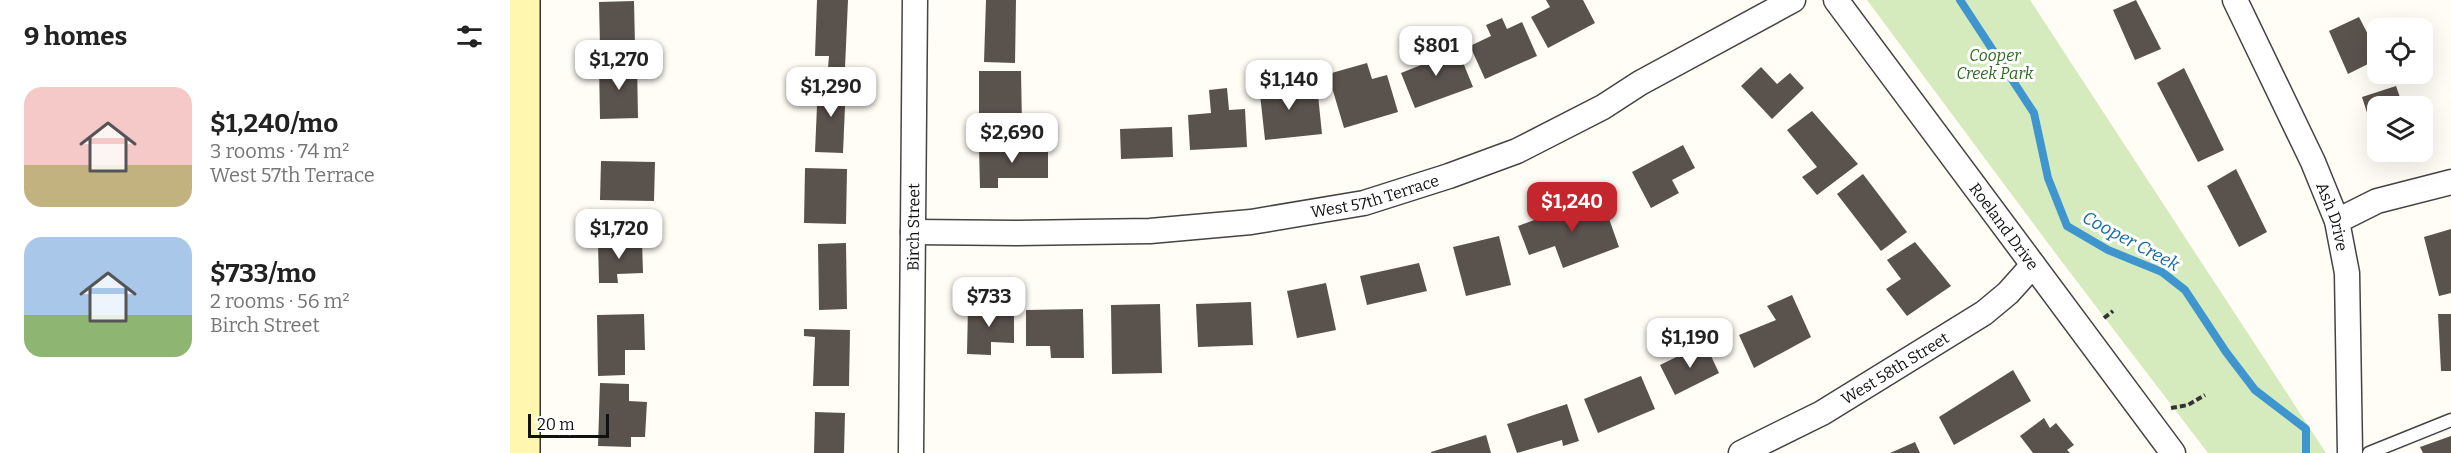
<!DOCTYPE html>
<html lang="en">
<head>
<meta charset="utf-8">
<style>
	body { margin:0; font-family:Bitter,serif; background:#f2f2f2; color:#222; height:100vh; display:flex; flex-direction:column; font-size:22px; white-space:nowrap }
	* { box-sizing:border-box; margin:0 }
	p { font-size:20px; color:#767676 }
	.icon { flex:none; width:33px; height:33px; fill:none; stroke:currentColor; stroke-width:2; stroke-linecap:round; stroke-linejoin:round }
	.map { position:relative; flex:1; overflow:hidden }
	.drawer { display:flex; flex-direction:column; background:#fff; width:510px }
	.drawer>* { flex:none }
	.tools { position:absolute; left:1857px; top:18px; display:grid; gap:12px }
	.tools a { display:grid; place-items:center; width:66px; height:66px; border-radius:12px; background:#fff; box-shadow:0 6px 24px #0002; font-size:30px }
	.scale { position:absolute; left:18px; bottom:15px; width:81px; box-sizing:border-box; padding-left:6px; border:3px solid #111; border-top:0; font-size:16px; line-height:21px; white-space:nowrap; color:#111; -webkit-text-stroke:4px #fff; paint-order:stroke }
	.price { position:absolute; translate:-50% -51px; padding:0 14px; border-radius:12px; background:#fff; color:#222; font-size:20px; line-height:39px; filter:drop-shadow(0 2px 3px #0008) }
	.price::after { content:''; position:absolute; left:50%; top:36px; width:18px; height:14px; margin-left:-9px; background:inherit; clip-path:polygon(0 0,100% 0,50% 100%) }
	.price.current { background:#c4262e; color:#fff }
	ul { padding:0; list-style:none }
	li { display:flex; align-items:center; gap:18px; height:150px; padding:0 24px }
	li span { display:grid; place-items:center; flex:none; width:168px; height:120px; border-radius:18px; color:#555 }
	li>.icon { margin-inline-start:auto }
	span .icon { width:72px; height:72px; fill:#fffc; stroke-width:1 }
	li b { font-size:26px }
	h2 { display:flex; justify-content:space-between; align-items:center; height:72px; padding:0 24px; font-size:26px }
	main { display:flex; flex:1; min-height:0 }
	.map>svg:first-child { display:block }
	.green { fill:#d5ebbd }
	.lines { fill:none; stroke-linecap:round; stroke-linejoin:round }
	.stream { stroke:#3f96cf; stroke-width:8 }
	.building { fill:#5a524d }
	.lane-casing { stroke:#444; stroke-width:15 }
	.street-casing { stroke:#444; stroke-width:27 }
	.secondary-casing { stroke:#333; stroke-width:36 }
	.path { stroke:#333; stroke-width:4; stroke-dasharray:6 3; stroke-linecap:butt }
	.lane { stroke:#fff; stroke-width:12 }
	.street { stroke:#fff; stroke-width:24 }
	.secondary { stroke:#fff6b0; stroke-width:33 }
	.labels { text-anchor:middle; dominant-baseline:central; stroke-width:6; stroke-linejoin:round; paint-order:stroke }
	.park-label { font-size:16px; font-style:italic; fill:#2f6b1f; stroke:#fff }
	.street-label { font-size:16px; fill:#111; stroke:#fff }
	.water-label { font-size:18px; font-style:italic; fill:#1768a6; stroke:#fff }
</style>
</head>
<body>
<main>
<section class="drawer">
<h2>9 homes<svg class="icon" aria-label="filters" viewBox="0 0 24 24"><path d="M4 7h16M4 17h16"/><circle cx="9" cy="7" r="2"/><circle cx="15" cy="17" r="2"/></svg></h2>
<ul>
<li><span style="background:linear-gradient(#f6c9c9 65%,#c2b280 0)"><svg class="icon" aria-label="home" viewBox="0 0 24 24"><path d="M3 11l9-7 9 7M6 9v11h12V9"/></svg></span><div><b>$1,240/mo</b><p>3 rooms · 74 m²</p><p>West 57th Terrace</p></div></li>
<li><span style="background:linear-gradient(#a9c7e8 65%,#8fb573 0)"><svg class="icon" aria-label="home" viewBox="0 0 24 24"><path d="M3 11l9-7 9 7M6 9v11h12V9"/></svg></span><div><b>$733/mo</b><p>2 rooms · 56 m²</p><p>Birch Street</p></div></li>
</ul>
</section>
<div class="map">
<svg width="1941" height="453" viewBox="0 0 1941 453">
	<rect width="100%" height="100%" fill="#fffdf5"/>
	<!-- green -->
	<path class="green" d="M 1357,0 L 1520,0 L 1816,453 L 1698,453 L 1549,258 Z"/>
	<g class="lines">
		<!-- stream -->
		<path class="stream" d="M 1450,0 L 1524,113 L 1538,178 L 1557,226 L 1598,250 L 1652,272 L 1675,290 L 1716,352 L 1745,390 L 1796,429 L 1796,453"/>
	</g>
	<!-- building -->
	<g class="building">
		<path d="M 307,0 L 338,0 L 335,68 L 318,68 L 319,56 L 305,56 Z"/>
		<path d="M 476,0 L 506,0 L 505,63 L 474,62 Z"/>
		<path d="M 1036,0 L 1073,0 L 1085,23 L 1038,48 L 1021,17 L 1040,7 Z"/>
		<path d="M 1626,0 L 1651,49 L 1625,60 L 1603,10 Z"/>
		<path d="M 124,1 L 125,46 L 90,46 L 89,2 Z"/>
		<path d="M 1849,17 L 1865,48 L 1868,46 L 1868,59 L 1838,74 L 1819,31 Z"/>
		<path d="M 992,18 L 997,29 L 1012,22 L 1027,56 L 975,79 L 960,46 L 981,36 L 976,25 Z"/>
		<path d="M 926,46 L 930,56 L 948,50 L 963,87 L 905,108 L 891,73 L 911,65 L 907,54 Z"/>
		<path d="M 127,63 L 128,118 L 90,119 L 89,64 Z"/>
		<path d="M 857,63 L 862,79 L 877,75 L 888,112 L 834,128 L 818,74 Z"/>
		<path d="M 1251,67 L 1267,84 L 1280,73 L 1294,88 L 1262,119 L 1231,86 Z"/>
		<path d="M 1674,68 L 1714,150 L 1688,162 L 1647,83 Z"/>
		<path d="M 469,71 L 511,71 L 512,125 L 469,127 Z"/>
		<path d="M 792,81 L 793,97 L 808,95 L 812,134 L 755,140 L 749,85 Z"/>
		<path d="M 308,83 L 336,83 L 333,153 L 305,152 Z"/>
		<path d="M 1886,86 L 1893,106 L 1868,106 L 1867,144 L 1852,97 Z"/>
		<path d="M 717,88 L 719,110 L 735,109 L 737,147 L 680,150 L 678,115 L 701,113 L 699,90 Z"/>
		<path d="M 1302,111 L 1348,164 L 1307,195 L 1292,177 L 1307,167 L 1277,130 Z"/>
		<path d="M 662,127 L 663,157 L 611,159 L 610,129 Z"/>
		<path d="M 1173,145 L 1185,168 L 1162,180 L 1169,193 L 1141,208 L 1122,172 Z"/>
		<path d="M 538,146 L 538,178 L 488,178 L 488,188 L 470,188 L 469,148 Z"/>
		<path d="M 91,161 L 145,162 L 144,201 L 90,200 Z"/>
		<path d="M 295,168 L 337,169 L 336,224 L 294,223 Z"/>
		<path d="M 1726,169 L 1757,232 L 1729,247 L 1697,186 Z"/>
		<path d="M 1353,174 L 1397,232 L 1371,251 L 1327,194 Z"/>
		<path d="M 1091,196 L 1109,247 L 1053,268 L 1045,246 L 1019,255 L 1008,226 Z"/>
		<path d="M 1941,229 L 1941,293 L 1929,296 L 1914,237 Z"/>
		<path d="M 989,236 L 1001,285 L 956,296 L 943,247 Z"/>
		<path d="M 132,240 L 133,273 L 107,274 L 108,283 L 89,283 L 88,242 Z"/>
		<path d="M 1405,242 L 1441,286 L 1397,316 L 1376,289 L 1391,279 L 1377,260 Z"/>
		<path d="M 336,243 L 337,309 L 309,310 L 308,244 Z"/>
		<path d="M 909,263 L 917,291 L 857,305 L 850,276 Z"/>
		<path d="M 816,283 L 826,330 L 787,338 L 777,291 Z"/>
		<path d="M 1282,295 L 1301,337 L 1244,368 L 1229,335 L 1266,320 L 1257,306 Z"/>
		<path d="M 741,302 L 743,345 L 688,347 L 686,304 Z"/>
		<path d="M 650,304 L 652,373 L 602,374 L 601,305 Z"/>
		<path d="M 458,306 L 504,307 L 504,343 L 481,342 L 481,355 L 457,354 Z"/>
		<path d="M 573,309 L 574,358 L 541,358 L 540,346 L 516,346 L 516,310 Z"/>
		<path d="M 134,314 L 135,350 L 115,350 L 115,375 L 88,376 L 87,315 Z"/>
		<path d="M 1928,314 L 1941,314 L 1941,371 L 1931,371 Z"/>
		<path d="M 294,329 L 340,330 L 339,386 L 303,386 L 305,337 L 294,336 Z"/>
		<path d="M 1195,343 L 1209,373 L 1165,395 L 1150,365 Z"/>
		<path d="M 1503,370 L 1521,401 L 1444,445 L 1429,417 Z"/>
		<path d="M 1131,376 L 1145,409 L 1088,433 L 1074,399 Z"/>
		<path d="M 90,383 L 119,384 L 119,401 L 137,402 L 135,437 L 121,437 L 121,447 L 88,446 Z"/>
		<path d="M 1057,404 L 1069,441 L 1053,446 L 1052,440 L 1007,453 L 997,424 Z"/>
		<path d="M 305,412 L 335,413 L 334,453 L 304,453 Z"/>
		<path d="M 1534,418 L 1540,428 L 1546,423 L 1564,445 L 1557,450 L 1560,453 L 1523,453 L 1510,436 Z"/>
		<path d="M 976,435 L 981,453 L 921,453 L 921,452 Z"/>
		<path d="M 1941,436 L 1941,453 L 1913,453 L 1910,447 Z"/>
		<path d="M 1405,442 L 1410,453 L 1380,453 Z"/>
	</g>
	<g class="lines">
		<defs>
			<path id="lane" d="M 1859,453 L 1941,420"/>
			<g id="street">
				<path id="s1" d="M 1326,0 L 1663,453"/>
				<path id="s2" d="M 1725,0 L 1803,162 L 1827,221 L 1837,273 L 1840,453"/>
				<path d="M 1827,221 L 1867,201 L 1941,182"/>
				<path id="s3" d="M 403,232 L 507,233 L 640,231 L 741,222 L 854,203 L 939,176 L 1007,151 L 1093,107 L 1130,83 L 1283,0"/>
				<path id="s4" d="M 401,453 L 405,0"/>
				<path id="s5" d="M 1231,453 L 1312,413 L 1474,313 L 1498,293 L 1523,265"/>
			</g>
			<path id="secondary" d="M 13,0 L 13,453"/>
		</defs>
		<!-- lane casing -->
		<use href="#lane" class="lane-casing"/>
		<!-- street casing -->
		<use href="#street" class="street-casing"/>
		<!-- secondary casing -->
		<use href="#secondary" class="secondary-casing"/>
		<!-- path -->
		<g class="path">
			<path d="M 1594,318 L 1603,311"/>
			<path d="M 1661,408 L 1678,405 L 1695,395"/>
		</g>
		<!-- lane -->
		<use href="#lane" class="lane"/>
		<!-- street -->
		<use href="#street" class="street"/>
		<!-- secondary -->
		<use href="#secondary" class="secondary"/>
	</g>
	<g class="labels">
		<!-- park labels -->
		<g class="park-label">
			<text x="1485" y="55">Cooper<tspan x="1485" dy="18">Creek Park</tspan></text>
		</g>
		<!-- street labels -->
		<g class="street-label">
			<text stroke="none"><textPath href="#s3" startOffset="465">West 57th Terrace</textPath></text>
			<text stroke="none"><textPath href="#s2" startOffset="238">Ash Drive</textPath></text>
			<text stroke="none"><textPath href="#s4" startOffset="226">Birch Street</textPath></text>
			<text stroke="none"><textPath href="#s1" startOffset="282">Roeland Drive</textPath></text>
			<text stroke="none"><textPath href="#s5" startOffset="176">West 58th Street</textPath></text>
		</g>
		<!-- water labels -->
		<g class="water-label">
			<text transform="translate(1621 241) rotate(28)">Cooper Creek</text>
		</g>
	</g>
</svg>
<div class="tools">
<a><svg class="icon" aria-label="locate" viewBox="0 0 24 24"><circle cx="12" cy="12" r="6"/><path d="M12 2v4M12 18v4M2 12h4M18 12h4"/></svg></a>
<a><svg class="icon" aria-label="layers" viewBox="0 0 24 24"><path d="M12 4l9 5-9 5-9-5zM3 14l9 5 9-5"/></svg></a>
</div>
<div class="scale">20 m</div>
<b class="price" style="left:926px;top:77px">$801</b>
<b class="price" style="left:109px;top:91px">$1,270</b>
<b class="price" style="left:779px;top:111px">$1,140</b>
<b class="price" style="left:321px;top:118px">$1,290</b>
<b class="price" style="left:502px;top:164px">$2,690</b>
<b class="price current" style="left:1062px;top:233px">$1,240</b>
<b class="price" style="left:109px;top:260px">$1,720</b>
<b class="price" style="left:479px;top:328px">$733</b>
<b class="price" style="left:1180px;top:369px">$1,190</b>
</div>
</main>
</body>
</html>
